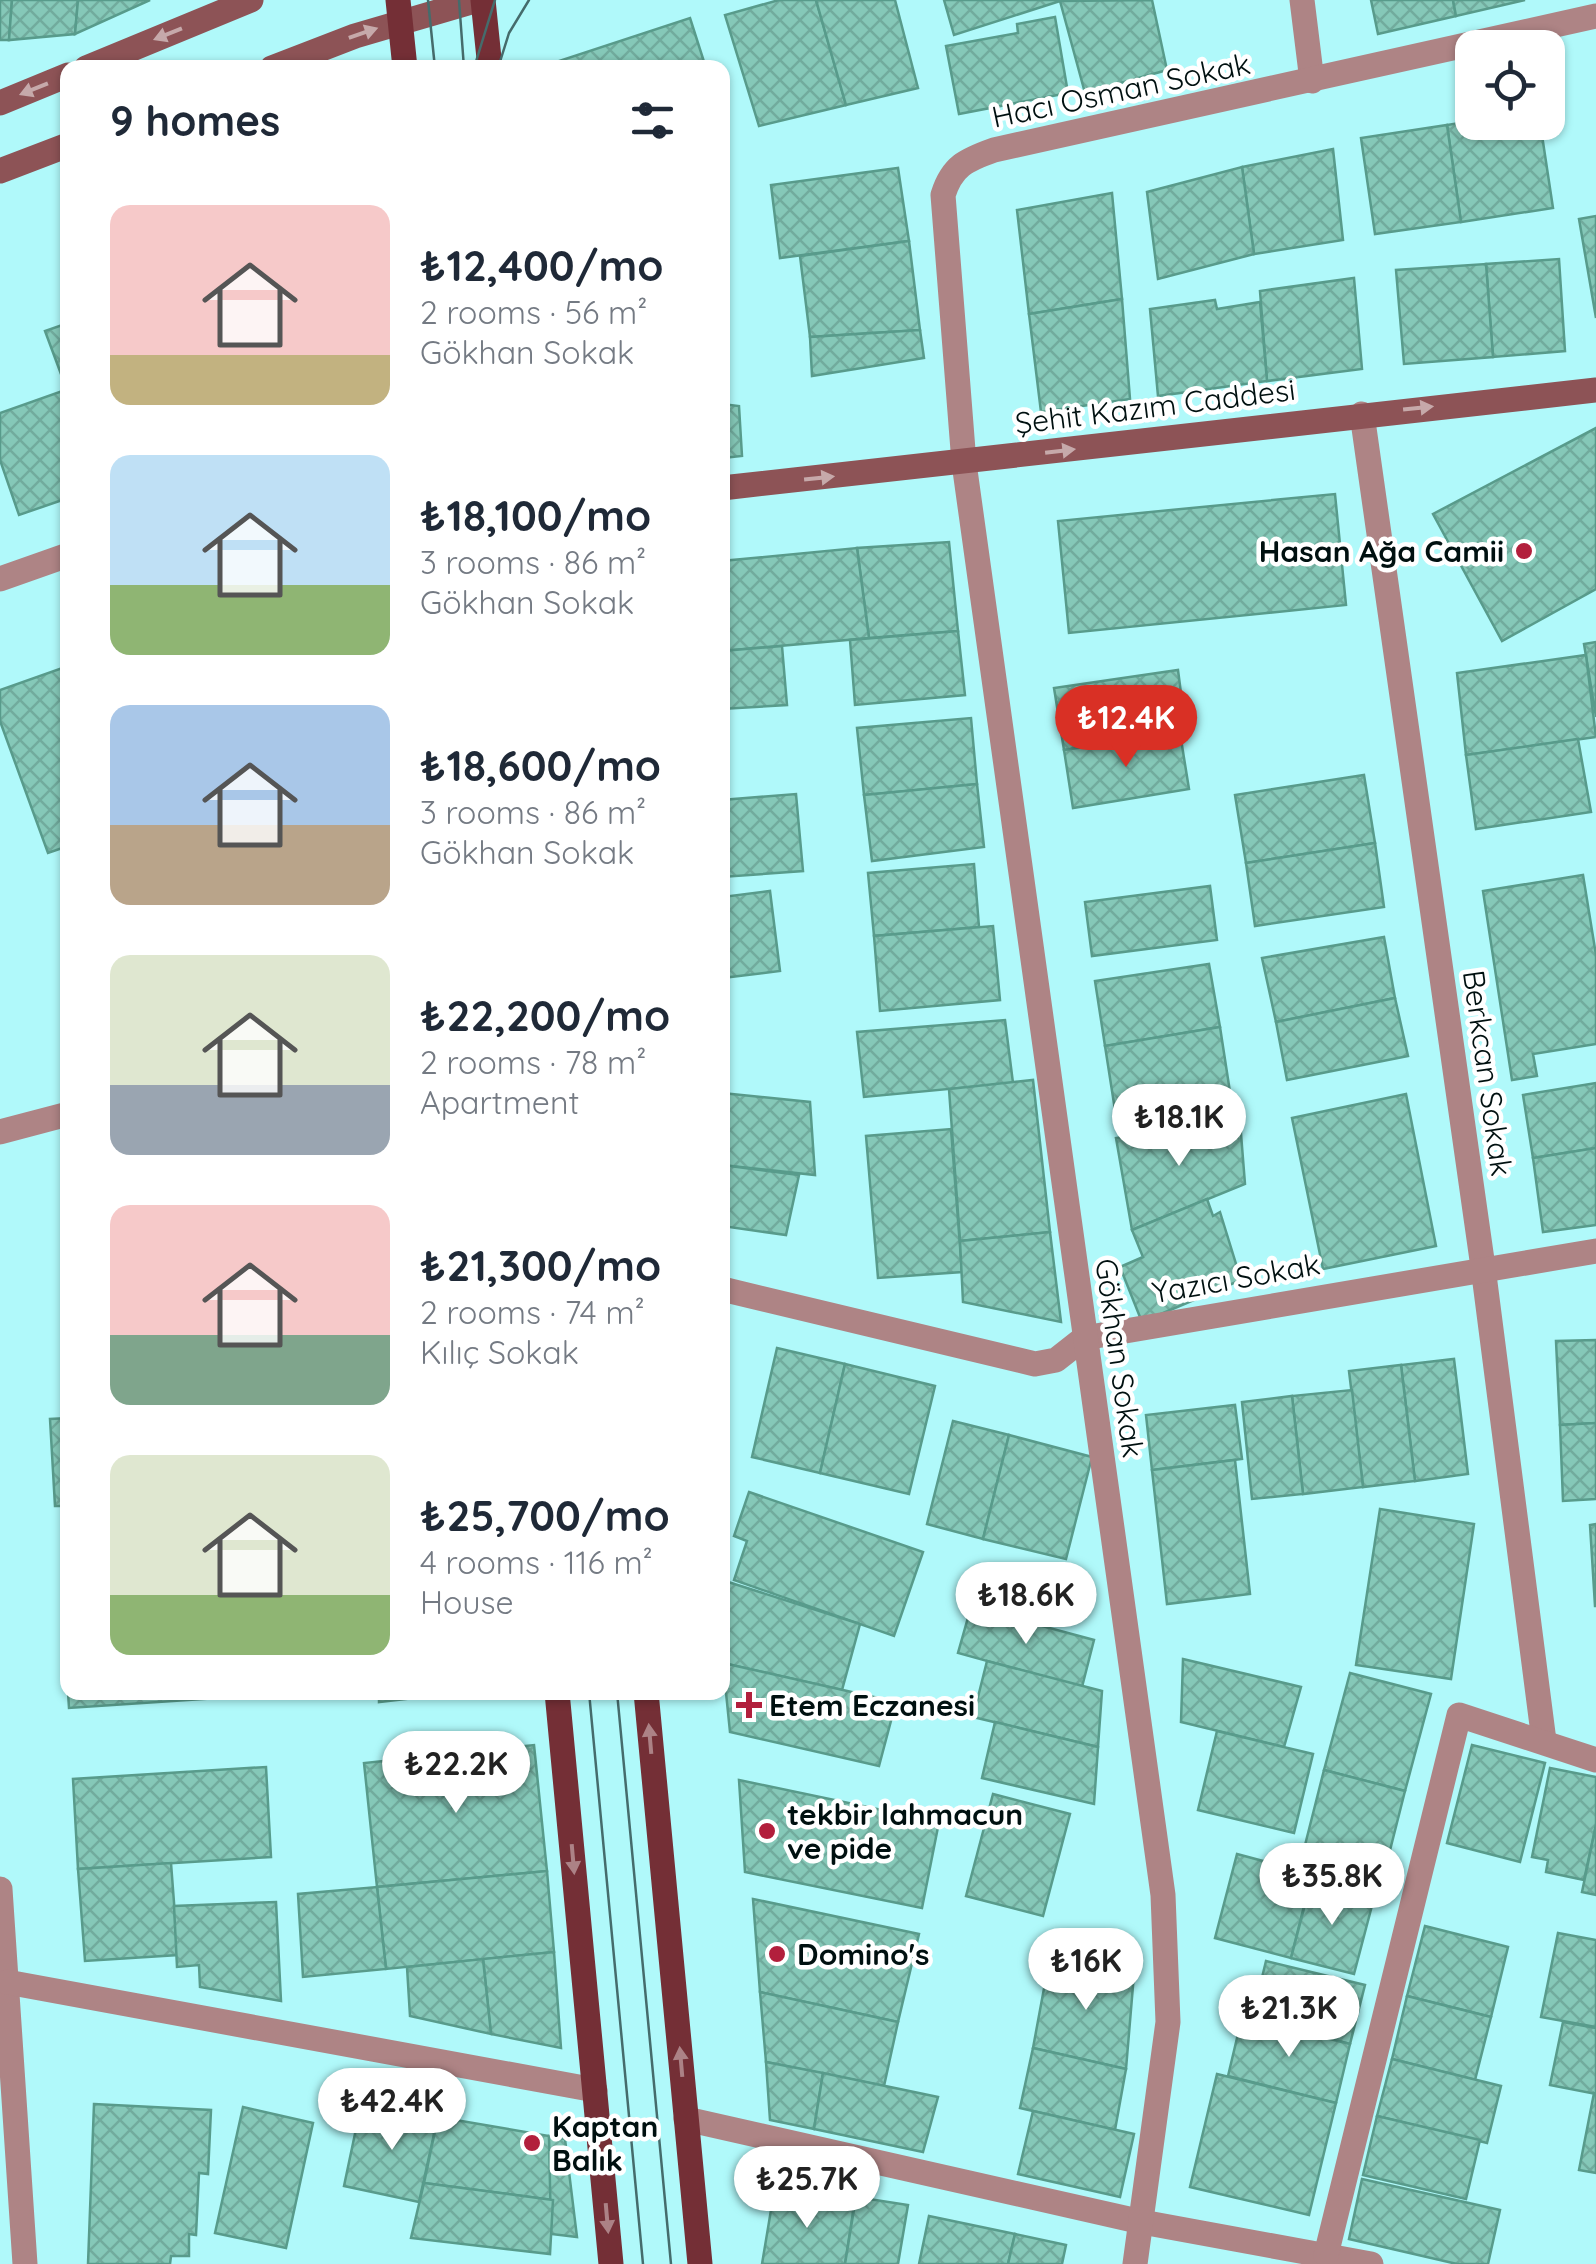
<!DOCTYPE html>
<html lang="en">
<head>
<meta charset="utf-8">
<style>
	body { margin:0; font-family:Quicksand,sans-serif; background:#f2f2f3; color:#1f2937; height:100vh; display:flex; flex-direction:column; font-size:38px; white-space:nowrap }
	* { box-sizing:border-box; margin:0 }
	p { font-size:32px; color:#747a83 }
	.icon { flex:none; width:55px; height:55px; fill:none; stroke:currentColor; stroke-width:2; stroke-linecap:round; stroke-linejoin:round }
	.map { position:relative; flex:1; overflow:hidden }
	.sheet { position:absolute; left:60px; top:60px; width:670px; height:1640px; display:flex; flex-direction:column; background:#fff; border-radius:20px; box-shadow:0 2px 8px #0004 }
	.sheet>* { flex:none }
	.fabs { position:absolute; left:1455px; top:30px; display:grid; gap:20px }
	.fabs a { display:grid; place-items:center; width:110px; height:110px; border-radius:20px; background:#fff; box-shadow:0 2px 8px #0004; font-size:50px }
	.price { position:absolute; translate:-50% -85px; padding:0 22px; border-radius:35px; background:#fff; color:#222; font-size:32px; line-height:65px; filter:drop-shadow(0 2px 5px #0008) }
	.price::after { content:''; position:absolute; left:50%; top:60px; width:30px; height:22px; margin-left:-15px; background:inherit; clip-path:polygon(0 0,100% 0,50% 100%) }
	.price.on { background:#d93025; color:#fff }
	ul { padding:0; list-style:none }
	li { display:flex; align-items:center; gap:30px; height:250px; padding:0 50px }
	li span { display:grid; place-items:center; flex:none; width:280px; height:200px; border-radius:20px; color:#555 }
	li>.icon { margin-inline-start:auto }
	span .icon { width:120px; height:120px; fill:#fffc; stroke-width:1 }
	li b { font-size:42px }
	h2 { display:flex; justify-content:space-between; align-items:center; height:120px; padding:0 50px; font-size:42px }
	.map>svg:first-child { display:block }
	.building { fill:url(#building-cross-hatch); stroke:#589b8b; stroke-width:2.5 }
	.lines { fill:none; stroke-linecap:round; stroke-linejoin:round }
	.street { stroke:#ae8485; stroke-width:25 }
	.secondary { stroke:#8d5356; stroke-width:25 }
	.primary { stroke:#742f36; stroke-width:25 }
	.tram { stroke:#456c6c; stroke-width:2.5 }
	.oneway { fill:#c6a9aa }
	.oneway2 { fill:#ac8286 }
	.poi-dot { fill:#b21f3c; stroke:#fff; stroke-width:4 }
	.labels { text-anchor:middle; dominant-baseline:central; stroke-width:9; stroke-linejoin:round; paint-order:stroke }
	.street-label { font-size:30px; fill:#001010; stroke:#fff }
	.poi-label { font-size:30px; font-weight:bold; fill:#001010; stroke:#fff; text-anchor:start }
</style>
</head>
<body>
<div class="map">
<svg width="1596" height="2264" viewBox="0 0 1596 2264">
	<defs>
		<pattern id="building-cross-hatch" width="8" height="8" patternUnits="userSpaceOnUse" patternTransform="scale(2.5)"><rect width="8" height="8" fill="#85c8b8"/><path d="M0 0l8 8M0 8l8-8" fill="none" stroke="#71ab9d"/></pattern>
	</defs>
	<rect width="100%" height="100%" fill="#b0f9fa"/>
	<!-- building -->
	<g class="building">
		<path d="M 0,0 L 12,0 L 9,40 L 0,40 Z"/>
		<path d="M 12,0 L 78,0 L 75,34 L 9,40 Z"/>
		<path d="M 78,0 L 150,0 L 75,34 Z"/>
		<path d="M 779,0 L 816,0 L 846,105 L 759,126 L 725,15 Z"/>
		<path d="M 816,0 L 895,0 L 918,88 L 846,105 Z"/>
		<path d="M 944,0 L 1060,0 L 1060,1 L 954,35 Z"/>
		<path d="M 1152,0 L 1167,70 L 1085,93 L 1060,1 Z"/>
		<path d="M 1371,0 L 1453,0 L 1456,16 L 1378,34 Z"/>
		<path d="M 1453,0 L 1525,0 L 1456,16 Z"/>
		<path d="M 1055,17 L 1068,93 L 959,114 L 946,46 L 1018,33 L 1017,24 Z"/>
		<path d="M 690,18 L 706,68 L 561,68 L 559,61 Z"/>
		<path d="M 1472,121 L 1540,122 L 1553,208 L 1461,222 L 1447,125 Z"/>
		<path d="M 1447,125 L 1461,222 L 1375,234 L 1361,138 Z"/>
		<path d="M 1333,149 L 1343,240 L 1254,254 L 1242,167 Z"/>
		<path d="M 1242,167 L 1254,254 L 1158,279 L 1147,192 Z"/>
		<path d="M 898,168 L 909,241 L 780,258 L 771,185 Z"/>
		<path d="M 1112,193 L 1122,299 L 1029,314 L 1017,210 Z"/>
		<path d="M 1596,216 L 1596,318 L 1579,219 Z"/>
		<path d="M 909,241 L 920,330 L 810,337 L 800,256 Z"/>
		<path d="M 1559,259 L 1565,351 L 1493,357 L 1486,264 Z"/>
		<path d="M 1486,264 L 1493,357 L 1404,364 L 1396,270 Z"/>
		<path d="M 1354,278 L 1362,369 L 1267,381 L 1260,291 Z"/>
		<path d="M 1122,299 L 1130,399 L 1041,412 L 1029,314 Z"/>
		<path d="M 1215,300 L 1217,309 L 1260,302 L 1267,381 L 1158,396 L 1150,309 Z"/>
		<path d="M 68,323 L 68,371 L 61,374 L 45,331 Z"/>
		<path d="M 920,330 L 924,358 L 812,376 L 810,337 Z"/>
		<path d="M 68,389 L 68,498 L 19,515 L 0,460 L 0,413 Z"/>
		<path d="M 722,404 L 739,406 L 742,456 L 722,458 Z"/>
		<path d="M 1596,428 L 1596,589 L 1502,641 L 1433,514 Z"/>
		<path d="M 1335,494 L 1346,605 L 1069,633 L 1058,521 Z"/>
		<path d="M 949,542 L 958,631 L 869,638 L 857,548 Z"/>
		<path d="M 857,548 L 869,638 L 722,651 L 722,561 Z"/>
		<path d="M 958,631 L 965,695 L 855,705 L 850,640 Z"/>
		<path d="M 1596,642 L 1596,717 L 1584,644 Z"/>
		<path d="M 782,646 L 787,705 L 722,709 L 722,651 Z"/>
		<path d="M 1586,655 L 1596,737 L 1466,755 L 1457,673 Z"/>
		<path d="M 68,666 L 68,846 L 48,853 L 0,721 L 0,690 Z"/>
		<path d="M 1178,670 L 1186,732 L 1064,750 L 1054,688 Z"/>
		<path d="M 971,718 L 977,784 L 864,795 L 857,728 Z"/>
		<path d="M 1180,733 L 1189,789 L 1073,808 L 1064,750 Z"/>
		<path d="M 1578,739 L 1591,812 L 1476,829 L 1466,755 Z"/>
		<path d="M 1364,775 L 1375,843 L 1246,863 L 1235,795 Z"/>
		<path d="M 977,784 L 984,847 L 872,861 L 864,795 Z"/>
		<path d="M 796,794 L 803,871 L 722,877 L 722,800 Z"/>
		<path d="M 1375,843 L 1384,907 L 1255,926 L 1246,863 Z"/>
		<path d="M 974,864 L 979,927 L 874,936 L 868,873 Z"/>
		<path d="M 1583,875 L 1596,955 L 1596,1044 L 1533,1054 L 1537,1076 L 1512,1080 L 1483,891 Z"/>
		<path d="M 1210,886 L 1217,940 L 1092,956 L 1085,902 Z"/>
		<path d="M 770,891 L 780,971 L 722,978 L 722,897 Z"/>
		<path d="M 993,926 L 1000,1000 L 880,1011 L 874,936 Z"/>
		<path d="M 1384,937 L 1395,998 L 1276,1022 L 1262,958 Z"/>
		<path d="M 1209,964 L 1220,1027 L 1105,1046 L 1095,981 Z"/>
		<path d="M 1395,998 L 1408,1056 L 1287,1080 L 1276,1022 Z"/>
		<path d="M 1005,1020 L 1013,1083 L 864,1097 L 857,1032 Z"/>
		<path d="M 1220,1027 L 1230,1092 L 1115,1110 L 1105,1046 Z"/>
		<path d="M 1033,1080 L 1050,1232 L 960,1241 L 949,1089 Z"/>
		<path d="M 1596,1083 L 1596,1148 L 1533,1158 L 1523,1095 Z"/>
		<path d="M 722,1093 L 810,1102 L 815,1175 L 722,1165 Z"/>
		<path d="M 1406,1094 L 1436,1246 L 1323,1269 L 1292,1118 Z"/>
		<path d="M 1240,1121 L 1245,1184 L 1132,1230 L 1116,1138 Z"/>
		<path d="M 951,1129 L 962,1272 L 878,1278 L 866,1136 Z"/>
		<path d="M 1596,1148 L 1596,1225 L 1543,1232 L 1533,1158 Z"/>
		<path d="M 722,1165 L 799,1175 L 786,1235 L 722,1226 Z"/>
		<path d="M 1207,1199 L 1213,1216 L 1220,1212 L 1241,1280 L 1142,1322 L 1120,1267 L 1143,1257 L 1132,1230 Z"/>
		<path d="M 1050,1232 L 1061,1322 L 963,1302 L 960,1241 Z"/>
		<path d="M 1596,1340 L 1596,1423 L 1560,1425 L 1556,1341 Z"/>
		<path d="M 777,1348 L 845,1364 L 820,1473 L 752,1457 Z"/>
		<path d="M 1454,1359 L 1468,1474 L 1415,1481 L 1401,1365 Z"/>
		<path d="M 845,1364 L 935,1386 L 909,1494 L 820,1473 Z"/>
		<path d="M 1401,1365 L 1415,1481 L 1363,1487 L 1349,1371 Z"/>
		<path d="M 1352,1390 L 1363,1487 L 1303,1494 L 1292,1396 Z"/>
		<path d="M 1292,1396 L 1303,1494 L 1252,1499 L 1242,1402 Z"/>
		<path d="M 1235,1405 L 1242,1459 L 1152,1470 L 1146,1415 Z"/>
		<path d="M 68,1418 L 68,1506 L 55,1506 L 50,1419 Z"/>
		<path d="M 953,1421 L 1009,1435 L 983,1539 L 927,1524 Z"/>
		<path d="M 1596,1423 L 1596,1499 L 1563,1501 L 1560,1425 Z"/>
		<path d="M 1009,1435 L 1092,1457 L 1066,1559 L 983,1539 Z"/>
		<path d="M 1235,1460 L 1250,1594 L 1167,1604 L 1152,1470 Z"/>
		<path d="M 749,1492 L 923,1552 L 894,1636 L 734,1580 L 747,1541 L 734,1536 Z"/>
		<path d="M 1380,1509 L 1474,1524 L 1451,1679 L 1356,1665 Z"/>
		<path d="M 1596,1524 L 1596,1606 L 1595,1606 L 1590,1525 Z"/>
		<path d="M 722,1580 L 860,1624 L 842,1690 L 723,1663 Z"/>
		<path d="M 68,1595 L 68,1657 L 66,1657 L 63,1596 Z"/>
		<path d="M 971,1607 L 1094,1640 L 1082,1687 L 958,1653 Z"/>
		<path d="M 1183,1659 L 1301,1687 L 1284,1747 L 1181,1722 Z"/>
		<path d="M 987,1661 L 1102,1691 L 1098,1747 L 973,1717 Z"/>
		<path d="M 723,1663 L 896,1702 L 879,1766 L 730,1732 Z"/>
		<path d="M 1350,1673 L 1431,1694 L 1405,1791 L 1324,1770 Z"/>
		<path d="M 68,1692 L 263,1692 L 263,1695 L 69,1708 Z"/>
		<path d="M 379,1692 L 466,1692 L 379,1702 Z"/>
		<path d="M 995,1722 L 1098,1747 L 1094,1804 L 982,1778 Z"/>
		<path d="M 1217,1731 L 1313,1754 L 1294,1833 L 1198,1810 Z"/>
		<path d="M 534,1745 L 547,1871 L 377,1887 L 364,1763 Z"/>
		<path d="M 1472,1745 L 1545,1763 L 1520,1862 L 1447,1843 Z"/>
		<path d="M 266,1767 L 271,1857 L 78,1869 L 73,1779 Z"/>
		<path d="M 1550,1768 L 1596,1777 L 1596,1825 L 1584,1880 L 1546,1872 L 1548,1860 L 1532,1857 Z"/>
		<path d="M 1324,1770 L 1405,1791 L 1384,1874 L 1303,1853 Z"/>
		<path d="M 739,1780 L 939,1822 L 922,1908 L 745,1872 Z"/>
		<path d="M 993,1794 L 1070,1814 L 1043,1916 L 966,1896 Z"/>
		<path d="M 1596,1825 L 1596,1895 L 1582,1892 Z"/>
		<path d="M 1237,1854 L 1312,1874 L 1291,1958 L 1215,1938 Z"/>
		<path d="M 171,1863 L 178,1955 L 85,1961 L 78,1869 Z"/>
		<path d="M 547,1871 L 554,1952 L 386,1969 L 377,1887 Z"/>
		<path d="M 1311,1882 L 1374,1898 L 1354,1974 L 1291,1958 Z"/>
		<path d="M 377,1887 L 386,1969 L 303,1977 L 298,1894 Z"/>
		<path d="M 753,1899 L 919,1934 L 898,2022 L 760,1992 Z"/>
		<path d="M 276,1902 L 281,2001 L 200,1987 L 199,1965 L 177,1967 L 174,1906 Z"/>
		<path d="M 1425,1926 L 1508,1947 L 1491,2017 L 1407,1996 Z"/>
		<path d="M 1558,1933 L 1596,1940 L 1596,2027 L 1541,2017 Z"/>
		<path d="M 554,1952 L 561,2048 L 491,2034 L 483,1959 Z"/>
		<path d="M 1050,1956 L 1134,1974 L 1126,2069 L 1033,2048 Z"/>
		<path d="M 483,1959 L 491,2034 L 410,2016 L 407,1967 Z"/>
		<path d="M 1266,1961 L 1365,1985 L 1350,2044 L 1252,2019 Z"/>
		<path d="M 760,1992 L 898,2022 L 884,2086 L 766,2062 Z"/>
		<path d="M 1407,1996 L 1491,2017 L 1475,2080 L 1392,2059 Z"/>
		<path d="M 1242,2017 L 1350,2044 L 1336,2103 L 1228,2076 Z"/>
		<path d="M 1563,2022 L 1596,2028 L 1596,2094 L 1550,2085 Z"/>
		<path d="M 1033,2048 L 1126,2069 L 1115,2130 L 1020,2108 Z"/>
		<path d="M 1392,2059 L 1501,2086 L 1487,2143 L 1377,2116 Z"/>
		<path d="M 766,2062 L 823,2073 L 814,2129 L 770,2120 Z"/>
		<path d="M 823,2073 L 938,2097 L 923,2152 L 814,2129 Z"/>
		<path d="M 1217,2074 L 1336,2103 L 1309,2215 L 1190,2187 Z"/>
		<path d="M 1594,2093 L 1596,2094 L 1596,2173 L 1579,2170 Z"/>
		<path d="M 414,2102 L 440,2107 L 419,2202 L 344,2186 L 360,2110 L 410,2120 Z"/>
		<path d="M 94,2104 L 211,2110 L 208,2174 L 199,2173 L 196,2235 L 189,2234 L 189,2256 L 171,2256 L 170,2264 L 88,2264 Z"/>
		<path d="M 243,2107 L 313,2123 L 286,2248 L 215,2233 Z"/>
		<path d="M 1033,2111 L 1134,2134 L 1120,2197 L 1018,2174 Z"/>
		<path d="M 1377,2116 L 1480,2140 L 1466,2199 L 1363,2175 Z"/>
		<path d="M 438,2117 L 549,2136 L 553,2200 L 424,2183 Z"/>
		<path d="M 549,2136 L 565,2139 L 577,2237 L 551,2234 Z"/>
		<path d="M 1362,2179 L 1500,2210 L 1488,2264 L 1457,2264 L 1349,2239 Z"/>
		<path d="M 424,2183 L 553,2200 L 550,2254 L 411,2238 Z"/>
		<path d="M 774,2192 L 854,2206 L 845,2264 L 762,2264 Z"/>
		<path d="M 856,2197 L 908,2205 L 898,2264 L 845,2264 Z"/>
		<path d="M 929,2216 L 1015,2234 L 1008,2264 L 919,2264 Z"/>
		<path d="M 1015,2234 L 1066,2245 L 1062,2264 L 1008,2264 Z"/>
	</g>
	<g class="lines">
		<!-- street -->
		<g class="street">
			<path d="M 1302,0 L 1312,81"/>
			<path d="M 1362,414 L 1483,1267 L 1544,1741"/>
			<path d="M 0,579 L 68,555"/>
			<path d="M 0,1132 L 68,1114"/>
			<path d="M 722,1289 L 1035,1364 L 1056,1360 L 1084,1338 L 1596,1251"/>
			<path d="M 0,1889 L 25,2264"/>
			<path d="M 7,1982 L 595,2090"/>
			<path d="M 686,2119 L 1142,2222 L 1371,2264"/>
			<path d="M 1326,2255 L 1459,1715 L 1596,1760"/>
			<path d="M 1135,2264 L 1168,2022 L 1163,1895 L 964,463 L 943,195 C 952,166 966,160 994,150 L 1596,16"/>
		</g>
		<!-- secondary -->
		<g class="secondary">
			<path d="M 86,68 L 251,0"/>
			<path d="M 272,68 L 355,36 L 478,0"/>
			<path d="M 0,103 L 68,75"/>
			<path d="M 0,171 L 68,145"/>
			<path d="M 722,488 L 1596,390"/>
		</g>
		<!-- primary -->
		<g class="primary">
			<path d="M 398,0 L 405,68"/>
			<path d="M 483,0 L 490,68"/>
			<path d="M 557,1692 L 611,2264"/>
			<path d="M 646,1692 L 700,2264"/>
		</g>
		<!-- tram -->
		<g class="tram">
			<path d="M 428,0 L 435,68"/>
			<path d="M 459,0 L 464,68"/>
			<path d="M 474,68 L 495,0"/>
			<path d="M 498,68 L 509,33 L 529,0"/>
			<path d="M 589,1692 L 643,2264"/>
			<path d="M 617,1692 L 671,2264"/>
		</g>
	</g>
	<!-- one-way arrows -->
	<defs><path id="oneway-solid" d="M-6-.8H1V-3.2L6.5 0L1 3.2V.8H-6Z" transform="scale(2.5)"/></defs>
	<g class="oneway">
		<use href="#oneway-solid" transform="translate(363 33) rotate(-19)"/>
		<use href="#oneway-solid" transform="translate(168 34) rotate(158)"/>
		<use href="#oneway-solid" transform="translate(34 89) rotate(158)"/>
		<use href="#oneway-solid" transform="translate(1418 408) rotate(-6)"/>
		<use href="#oneway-solid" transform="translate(1060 451) rotate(-7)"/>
		<use href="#oneway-solid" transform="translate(819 478) rotate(-6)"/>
	</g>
	<g class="oneway2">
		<use href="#oneway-solid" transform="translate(650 1739) rotate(-95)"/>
		<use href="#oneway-solid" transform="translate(573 1859) rotate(85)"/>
		<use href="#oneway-solid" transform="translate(681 2062) rotate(-95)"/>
		<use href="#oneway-solid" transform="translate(607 2218) rotate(85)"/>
	</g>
	<!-- markers -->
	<g class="poi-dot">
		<circle cx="1524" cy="551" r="10"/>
		<path d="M744 1690h10v10h10v10h-10v10h-10v-10h-10v-10h10z"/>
		<circle cx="767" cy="1831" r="10"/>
		<circle cx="777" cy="1954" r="10"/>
		<circle cx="532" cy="2143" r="10"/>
	</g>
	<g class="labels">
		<!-- street labels -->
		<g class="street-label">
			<text transform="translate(1121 90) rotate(-12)">Hacı Osman Sokak</text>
			<text transform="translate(1155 406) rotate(-7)">Şehit Kazım Caddesi</text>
			<text transform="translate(1488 1073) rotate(82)">Berkcan Sokak</text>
			<text transform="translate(1236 1278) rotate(-10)">Yazıcı Sokak</text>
			<text transform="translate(1120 1358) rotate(82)">Gökhan Sokak</text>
		</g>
		<!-- poi labels -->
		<g class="poi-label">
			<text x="1504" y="551" text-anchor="end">Hasan Ağa Camii</text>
			<text x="769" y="1705">Etem Eczanesi</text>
			<text x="787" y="1814">tekbir lahmacun<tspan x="787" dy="34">ve pide</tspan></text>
			<text x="797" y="1954">Domino's</text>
			<text x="552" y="2126">Kaptan<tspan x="552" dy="34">Balık</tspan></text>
		</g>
	</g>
</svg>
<div class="fabs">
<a><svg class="icon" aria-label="locate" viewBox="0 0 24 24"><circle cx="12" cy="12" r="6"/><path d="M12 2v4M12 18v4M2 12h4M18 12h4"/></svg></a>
</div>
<b class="price on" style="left:1126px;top:770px">₺12.4K</b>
<b class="price" style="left:1179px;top:1169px">₺18.1K</b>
<b class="price" style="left:1026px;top:1647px">₺18.6K</b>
<b class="price" style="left:456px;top:1816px">₺22.2K</b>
<b class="price" style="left:1332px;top:1928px">₺35.8K</b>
<b class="price" style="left:1086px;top:2013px">₺16K</b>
<b class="price" style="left:1289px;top:2060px">₺21.3K</b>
<b class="price" style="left:392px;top:2153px">₺42.4K</b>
<b class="price" style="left:807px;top:2231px">₺25.7K</b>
<section class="sheet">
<h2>9 homes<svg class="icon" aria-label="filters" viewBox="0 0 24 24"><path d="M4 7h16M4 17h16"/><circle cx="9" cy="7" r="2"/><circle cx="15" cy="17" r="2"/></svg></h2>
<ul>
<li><span style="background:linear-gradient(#f6c9c9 75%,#c2b280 0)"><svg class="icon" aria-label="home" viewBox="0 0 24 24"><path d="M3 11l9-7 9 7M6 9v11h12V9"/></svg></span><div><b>₺12,400/mo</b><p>2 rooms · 56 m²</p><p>Gökhan Sokak</p></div></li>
<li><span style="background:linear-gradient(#bfe0f5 65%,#8fb573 0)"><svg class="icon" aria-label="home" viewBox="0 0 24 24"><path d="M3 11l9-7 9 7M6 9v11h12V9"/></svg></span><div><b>₺18,100/mo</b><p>3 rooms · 86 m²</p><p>Gökhan Sokak</p></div></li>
<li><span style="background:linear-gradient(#a9c7e8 60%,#b9a48a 0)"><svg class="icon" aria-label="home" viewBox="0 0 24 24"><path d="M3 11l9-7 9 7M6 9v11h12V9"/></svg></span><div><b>₺18,600/mo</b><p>3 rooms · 86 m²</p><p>Gökhan Sokak</p></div></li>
<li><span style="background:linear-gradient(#dfe7d0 65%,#9aa5b1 0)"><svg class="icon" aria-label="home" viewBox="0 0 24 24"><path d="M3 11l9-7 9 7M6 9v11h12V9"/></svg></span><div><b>₺22,200/mo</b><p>2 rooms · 78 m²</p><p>Apartment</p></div></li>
<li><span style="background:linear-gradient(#f6c9c9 65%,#7fa58c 0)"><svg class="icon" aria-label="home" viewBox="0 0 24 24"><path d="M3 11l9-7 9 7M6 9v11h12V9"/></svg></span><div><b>₺21,300/mo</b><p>2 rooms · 74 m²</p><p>Kılıç Sokak</p></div></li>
<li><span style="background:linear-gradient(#dfe7d0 70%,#8fb573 0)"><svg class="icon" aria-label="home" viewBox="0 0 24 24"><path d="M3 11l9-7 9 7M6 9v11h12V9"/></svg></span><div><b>₺25,700/mo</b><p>4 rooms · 116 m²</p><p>House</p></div></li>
</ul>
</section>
</div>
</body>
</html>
